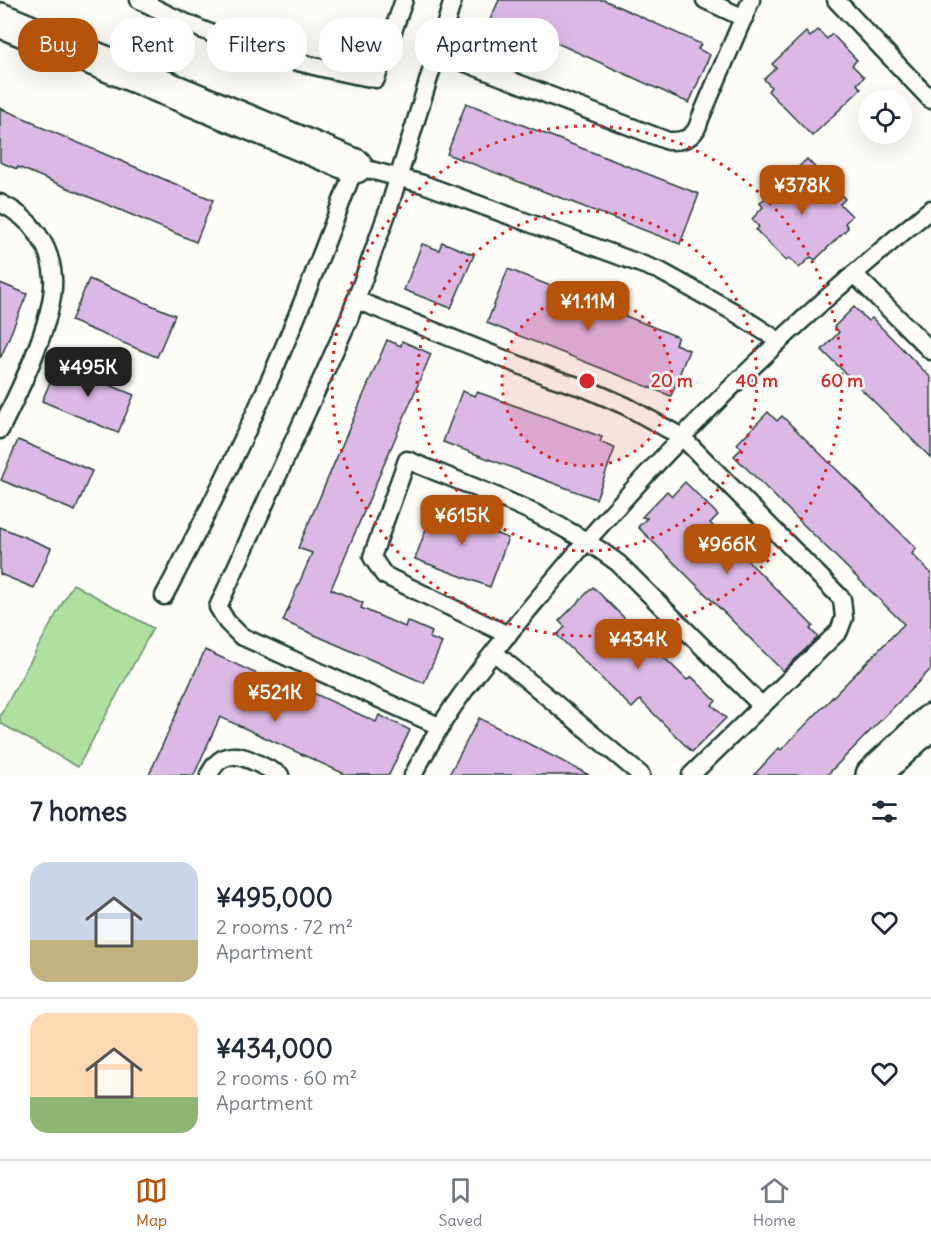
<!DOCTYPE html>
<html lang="en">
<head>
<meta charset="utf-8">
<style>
	body { margin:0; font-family:Delius,sans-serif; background:#f2f2f3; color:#1f2937; height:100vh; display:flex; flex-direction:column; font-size:22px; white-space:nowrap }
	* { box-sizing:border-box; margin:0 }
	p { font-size:20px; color:#747a83 }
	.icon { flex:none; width:33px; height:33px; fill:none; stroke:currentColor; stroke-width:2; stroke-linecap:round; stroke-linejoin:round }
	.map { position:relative; height:775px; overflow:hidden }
	.details { display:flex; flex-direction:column; background:#fff; flex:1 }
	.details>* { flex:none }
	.hud { position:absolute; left:18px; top:18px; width:600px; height:54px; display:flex; gap:12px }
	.tools { position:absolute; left:858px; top:90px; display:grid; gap:12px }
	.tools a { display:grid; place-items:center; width:54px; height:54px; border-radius:50%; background:#fff; box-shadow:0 6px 24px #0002; font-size:30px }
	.price { position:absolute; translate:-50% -51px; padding:0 14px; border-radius:12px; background:#b45309; color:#fff; font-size:20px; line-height:39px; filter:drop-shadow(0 2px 3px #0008) }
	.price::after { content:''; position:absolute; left:50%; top:36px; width:18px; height:14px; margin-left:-9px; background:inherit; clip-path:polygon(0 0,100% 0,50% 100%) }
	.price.active { background:#222; color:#fff }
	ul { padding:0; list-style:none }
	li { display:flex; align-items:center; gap:18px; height:150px; padding:0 30px }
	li+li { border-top:2px solid #e0e1e3 }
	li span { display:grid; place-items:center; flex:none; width:168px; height:120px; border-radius:18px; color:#555 }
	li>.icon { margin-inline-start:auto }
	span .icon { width:72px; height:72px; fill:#fffc; stroke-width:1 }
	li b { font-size:26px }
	h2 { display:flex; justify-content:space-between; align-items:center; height:72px; padding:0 30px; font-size:26px }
	.pill { padding:0 21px; border-radius:24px; background:#fff; box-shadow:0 6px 24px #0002; font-size:21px; line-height:54px }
	.pill.active { background:#b45309; color:#fff }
	.dock { display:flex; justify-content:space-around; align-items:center; height:84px; border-top:2px solid #e0e1e3; background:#fff; font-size:16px; color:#747a83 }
	.dock a { display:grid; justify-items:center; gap:3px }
	.dock .active { color:#b45309 }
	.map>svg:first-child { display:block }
	.green { fill:#afe0a0; stroke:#678e6a; stroke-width:1.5 }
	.building { fill:#dcb9e5; stroke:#1f3d34; stroke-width:1.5 }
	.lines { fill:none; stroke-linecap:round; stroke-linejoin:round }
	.service-casing { stroke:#1f3d34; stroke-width:21 }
	.minor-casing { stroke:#1f3d34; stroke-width:38 }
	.tertiary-casing { stroke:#1f3d34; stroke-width:38 }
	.service { stroke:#fdfcf7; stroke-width:16 }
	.minor { stroke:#fdfcf7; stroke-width:33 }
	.tertiary { stroke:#fdfcf7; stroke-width:33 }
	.ring { fill:none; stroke:#d62828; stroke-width:3; stroke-dasharray:3 6 }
	.centre { fill:#d62828; stroke:#fdfcf7; stroke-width:3 }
	.ring-label { font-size:18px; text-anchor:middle; font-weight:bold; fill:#d62828; stroke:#fdfcf7; stroke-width:5; stroke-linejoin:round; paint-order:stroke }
</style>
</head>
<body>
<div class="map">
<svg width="931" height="775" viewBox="0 0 931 775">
	<rect width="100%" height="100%" fill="#fdfcf7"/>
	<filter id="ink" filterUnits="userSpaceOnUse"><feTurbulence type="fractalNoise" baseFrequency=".0167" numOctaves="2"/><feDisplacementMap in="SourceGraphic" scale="12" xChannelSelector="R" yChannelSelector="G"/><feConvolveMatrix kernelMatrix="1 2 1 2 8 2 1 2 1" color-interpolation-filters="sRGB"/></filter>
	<g filter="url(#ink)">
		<!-- green -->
		<path class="green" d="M 73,584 L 153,628 L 78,767 L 0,723 L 0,716 Z"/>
		<!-- building -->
		<g class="building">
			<path d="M 499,0 L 604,0 L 701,44 L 698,49 L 710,55 L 689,103 L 537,34 L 524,62 L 480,42 Z"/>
			<path d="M 818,30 L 827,39 L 832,34 L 857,60 L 852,65 L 864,77 L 857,84 L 861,89 L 812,136 L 768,91 L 771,87 L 764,79 L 776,68 L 772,64 L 806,32 L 810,37 Z"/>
			<path d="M 466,103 L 699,194 L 680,244 L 447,154 Z"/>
			<path d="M 0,108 L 36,123 L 36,125 L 213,200 L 196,242 L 18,167 L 17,169 L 0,162 Z"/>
			<path d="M 807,159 L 845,199 L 840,204 L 852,216 L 845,223 L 848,228 L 815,260 L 811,257 L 799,268 L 789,258 L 786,261 L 756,230 L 759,227 L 752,219 L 763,207 L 760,203 Z"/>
			<path d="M 442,242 L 474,255 L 451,308 L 404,290 L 422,244 L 439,250 Z"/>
			<path d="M 508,269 L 678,337 L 675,344 L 689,350 L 671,396 L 487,323 Z"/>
			<path d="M 89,279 L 175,315 L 157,357 L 71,321 Z"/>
			<path d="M 0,283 L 27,294 L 1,357 L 0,357 Z"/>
			<path d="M 854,307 L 868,321 L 872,318 L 931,378 L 931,458 L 822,350 L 839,332 L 834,327 Z"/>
			<path d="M 387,340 L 401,346 L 402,341 L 431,354 L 331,589 L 363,603 L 361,608 L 405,627 L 407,621 L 432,632 L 430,638 L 442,643 L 424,683 L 283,621 L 312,553 L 298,548 Z"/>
			<path d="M 58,364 L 134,395 L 118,433 L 42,401 Z"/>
			<path d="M 462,391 L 475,396 L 477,392 L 602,437 L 600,442 L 615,448 L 596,499 L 443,442 Z"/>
			<path d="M 768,412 L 777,421 L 782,416 L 839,472 L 916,548 L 912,554 L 931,573 L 931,669 L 827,775 L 754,775 L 779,748 L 781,750 L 904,624 L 734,456 L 742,448 L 737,444 Z"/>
			<path d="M 18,440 L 92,471 L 75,511 L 1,480 Z"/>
			<path d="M 685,482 L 718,515 L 710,523 L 813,626 L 810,629 L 818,637 L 783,671 L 638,527 L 647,518 L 642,517 L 667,491 L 672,496 Z"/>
			<path d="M 445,508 L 497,527 L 494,533 L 508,538 L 490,587 L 415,559 L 433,510 L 444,514 Z"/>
			<path d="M 0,527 L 51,548 L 34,588 L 0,574 Z"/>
			<path d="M 593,587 L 687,680 L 692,677 L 716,701 L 712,705 L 726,718 L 692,752 L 640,700 L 632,708 L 557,635 L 565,627 L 559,621 Z"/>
			<path d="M 205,650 L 294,691 L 296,685 L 376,722 L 379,715 L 410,730 L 389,775 L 347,775 L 220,717 L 194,775 L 149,775 Z"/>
			<path d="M 479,718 L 589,775 L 449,775 Z"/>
		</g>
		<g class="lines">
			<defs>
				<g id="service">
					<path d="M 139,0 C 219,42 287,63 376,79 L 404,0"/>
					<path d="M 705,0 L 744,18"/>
					<path d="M 836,0 L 931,100"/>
					<path d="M 437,52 L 668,141 C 685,142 696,137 700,119 L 751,0"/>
					<path d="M 0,203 C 30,217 51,244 53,278 C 56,317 18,394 0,430"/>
					<path d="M 854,274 L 931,351"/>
					<path d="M 356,300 L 547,376 L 587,389 L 626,406 L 682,437 L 842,599 L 844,618 L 839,631 L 691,775"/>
					<path d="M 164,596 C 207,515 248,433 283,349 C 309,289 332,227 355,166 L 423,184 L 660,271 L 734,312 L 779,341"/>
					<path d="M 508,635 L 384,575 L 372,557 L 407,460 C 480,490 555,515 618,563 L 762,706"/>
					<path d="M 495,653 L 641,775"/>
					<path d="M 441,727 L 241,636 L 227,622 L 218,607 L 349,319 L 389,208 L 453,0"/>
					<path d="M 209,775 C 226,739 255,763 280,775"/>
					<path d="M 413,775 C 427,750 440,724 457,701 C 489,655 526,613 562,570 C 673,438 797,318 931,209"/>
				</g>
				<path id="minor" d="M 0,20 L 355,166"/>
				<path id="tertiary" d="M 873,775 L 931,721"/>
			</defs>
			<!-- service casing -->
			<use href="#service" class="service-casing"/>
			<!-- minor casing -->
			<use href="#minor" class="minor-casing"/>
			<!-- tertiary casing -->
			<use href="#tertiary" class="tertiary-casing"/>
			<!-- service -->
			<use href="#service" class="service"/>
			<!-- minor -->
			<use href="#minor" class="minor"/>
			<!-- tertiary -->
			<use href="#tertiary" class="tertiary"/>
		</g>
	</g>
	<!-- distance rings -->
	<circle cx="587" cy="381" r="85" fill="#d62828" fill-opacity=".12"/>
	<g class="ring">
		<circle cx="587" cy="381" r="85"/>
		<circle cx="587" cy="381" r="170"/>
		<circle cx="587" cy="381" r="255"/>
	</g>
	<circle cx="587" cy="381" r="9" class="centre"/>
	<g class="ring-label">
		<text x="672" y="387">20 m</text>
		<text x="757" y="387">40 m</text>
		<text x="842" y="387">60 m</text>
	</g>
</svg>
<div class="tools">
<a><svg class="icon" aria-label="locate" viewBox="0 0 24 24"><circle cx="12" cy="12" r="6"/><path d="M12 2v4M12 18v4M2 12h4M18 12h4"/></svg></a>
</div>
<b class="price" style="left:802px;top:216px">¥378K</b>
<b class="price" style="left:588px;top:332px">¥1.11M</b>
<b class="price active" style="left:88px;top:398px">¥495K</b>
<b class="price" style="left:462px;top:546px">¥615K</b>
<b class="price" style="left:727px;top:575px">¥966K</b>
<b class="price" style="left:638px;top:670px">¥434K</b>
<b class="price" style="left:275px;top:723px">¥521K</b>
<div class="hud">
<a class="pill active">Buy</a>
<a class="pill">Rent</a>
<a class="pill">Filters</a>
<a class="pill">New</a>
<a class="pill">Apartment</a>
</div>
</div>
<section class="details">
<h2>7 homes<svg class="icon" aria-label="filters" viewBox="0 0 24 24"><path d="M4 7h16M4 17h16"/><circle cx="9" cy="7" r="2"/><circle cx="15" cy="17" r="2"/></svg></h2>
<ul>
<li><span style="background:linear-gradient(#c9d6e8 65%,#c2b280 0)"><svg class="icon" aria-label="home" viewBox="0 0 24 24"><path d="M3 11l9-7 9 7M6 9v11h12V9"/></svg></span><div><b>¥495,000</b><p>2 rooms · 72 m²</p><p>Apartment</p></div><svg class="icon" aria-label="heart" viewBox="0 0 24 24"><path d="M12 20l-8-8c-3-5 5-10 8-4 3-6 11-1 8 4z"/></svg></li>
<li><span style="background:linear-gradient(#ffd9b3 70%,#8fb573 0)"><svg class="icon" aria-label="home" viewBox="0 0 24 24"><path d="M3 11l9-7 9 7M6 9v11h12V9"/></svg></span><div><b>¥434,000</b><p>2 rooms · 60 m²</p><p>Apartment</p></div><svg class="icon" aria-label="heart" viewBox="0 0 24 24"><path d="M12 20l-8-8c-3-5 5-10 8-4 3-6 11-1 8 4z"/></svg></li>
</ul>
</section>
<nav class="dock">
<a class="active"><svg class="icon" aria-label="map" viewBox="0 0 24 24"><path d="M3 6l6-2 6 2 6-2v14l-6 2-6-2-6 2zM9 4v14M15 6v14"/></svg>Map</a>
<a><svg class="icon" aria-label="saved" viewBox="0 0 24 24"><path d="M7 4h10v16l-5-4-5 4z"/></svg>Saved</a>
<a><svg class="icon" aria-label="home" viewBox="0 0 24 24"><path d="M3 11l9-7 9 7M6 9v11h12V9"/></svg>Home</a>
</nav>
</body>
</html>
